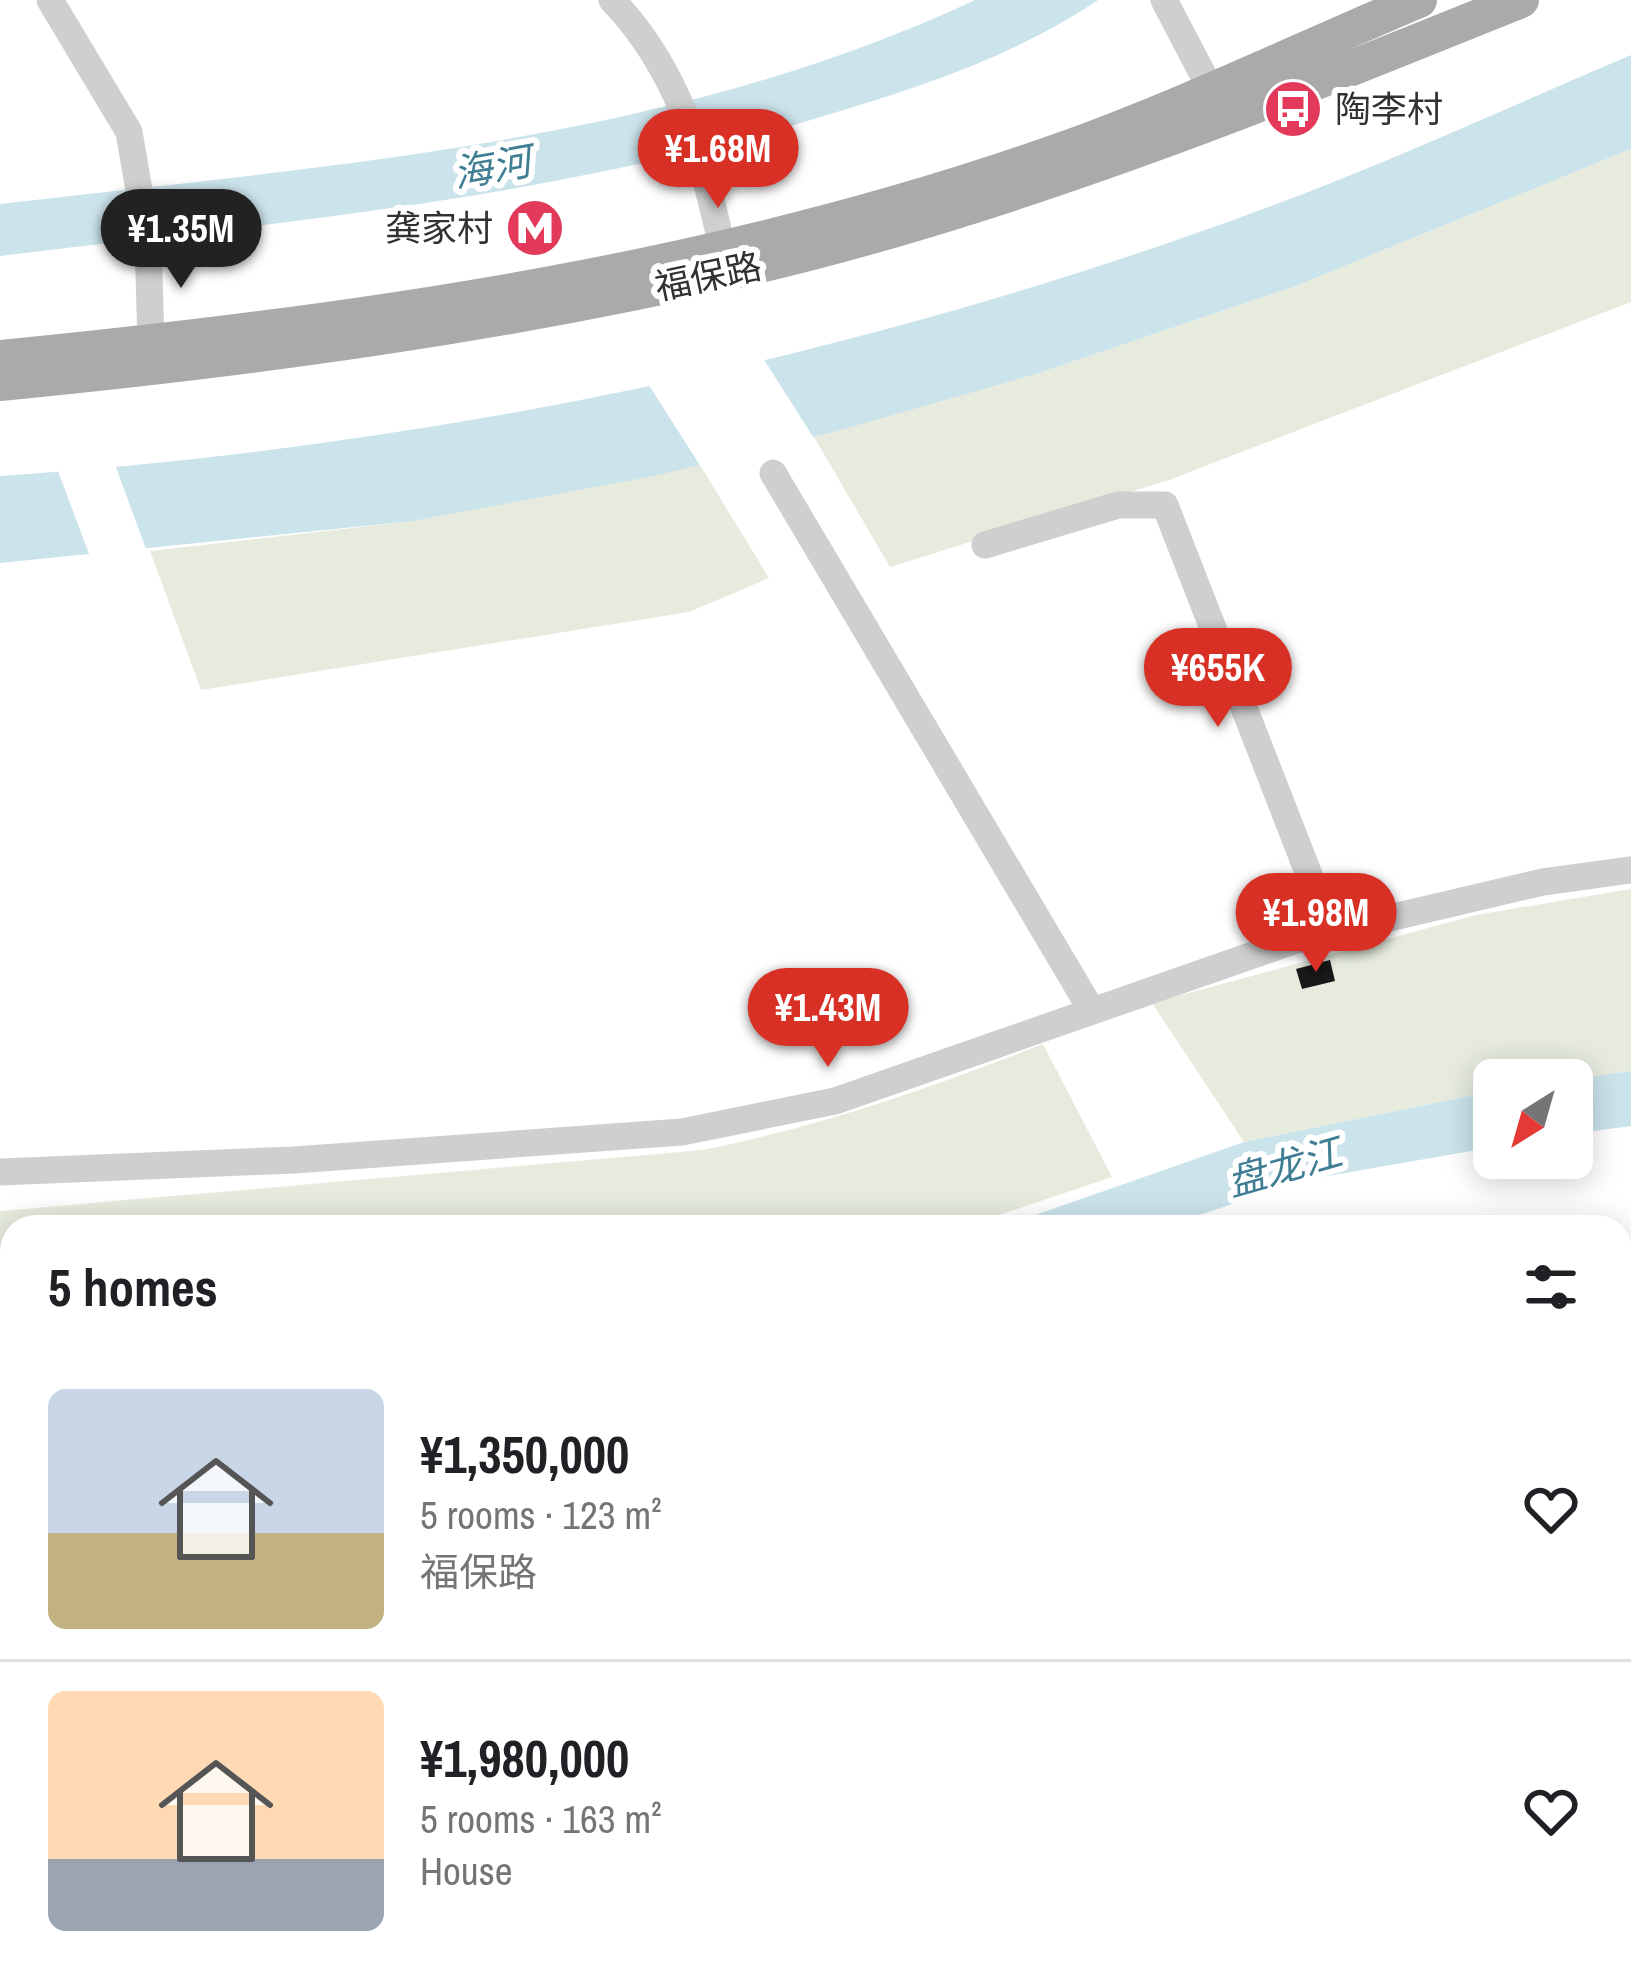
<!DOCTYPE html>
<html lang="en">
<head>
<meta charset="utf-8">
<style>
	body { margin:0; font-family:"Archivo Narrow","Noto Sans SC",sans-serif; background:#f6f6f6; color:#202124; height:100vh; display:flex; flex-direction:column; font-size:45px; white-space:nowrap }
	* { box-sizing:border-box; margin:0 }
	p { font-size:39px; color:#757577 }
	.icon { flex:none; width:66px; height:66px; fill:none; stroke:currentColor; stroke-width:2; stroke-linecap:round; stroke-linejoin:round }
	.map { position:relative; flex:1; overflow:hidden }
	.sheet { position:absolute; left:0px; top:1215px; width:1632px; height:771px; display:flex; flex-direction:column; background:#fff; border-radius:36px 36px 0 0; box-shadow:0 6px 30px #0003 }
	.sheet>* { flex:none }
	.needle { width:78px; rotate:217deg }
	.tools { position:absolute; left:1473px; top:1059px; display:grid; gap:24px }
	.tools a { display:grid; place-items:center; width:120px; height:120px; border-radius:18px; background:#fff; box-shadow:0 6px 30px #0003; font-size:60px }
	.price { position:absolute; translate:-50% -102px; padding:0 27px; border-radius:42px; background:#d93025; color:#fff; font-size:39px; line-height:78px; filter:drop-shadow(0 3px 6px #0008) }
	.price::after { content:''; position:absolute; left:50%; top:72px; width:36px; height:27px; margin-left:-18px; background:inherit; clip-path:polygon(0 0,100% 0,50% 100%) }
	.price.on { background:#222; color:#fff }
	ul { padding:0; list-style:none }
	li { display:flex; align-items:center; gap:36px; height:300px; padding:0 48px }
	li+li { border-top:3px solid #e0e0e0 }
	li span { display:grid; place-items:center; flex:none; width:336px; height:240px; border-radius:18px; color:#555 }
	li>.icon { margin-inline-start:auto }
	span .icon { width:144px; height:144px; fill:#fffc; stroke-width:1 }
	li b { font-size:51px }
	h2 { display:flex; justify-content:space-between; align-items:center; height:144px; padding:0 48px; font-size:51px }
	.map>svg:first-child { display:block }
	.green { fill:#e6ebde }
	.water { fill:#cbe3eb }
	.pier { fill:#fff }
	.building { fill:#191919 }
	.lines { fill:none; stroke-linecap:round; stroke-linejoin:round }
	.minor { stroke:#cfcfcf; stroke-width:27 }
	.major { stroke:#aaa; stroke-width:36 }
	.labels { text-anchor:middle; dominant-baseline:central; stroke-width:12; stroke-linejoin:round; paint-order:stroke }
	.poi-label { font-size:36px; fill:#323232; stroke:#fff; text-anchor:start }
	.street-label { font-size:36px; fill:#323232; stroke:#fff }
	.water-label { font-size:39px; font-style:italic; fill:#407e94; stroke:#fff }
</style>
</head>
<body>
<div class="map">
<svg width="1631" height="1985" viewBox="0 0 1631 1985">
	<rect width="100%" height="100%" fill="#fff"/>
	<!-- green -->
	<g class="green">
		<path d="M 1631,149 L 1631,302 L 1169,480 L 890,567 L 814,437 L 1036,374 L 1293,287 Z"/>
		<path d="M 700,465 L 769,578 L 689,612 L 201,690 L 150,551 L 413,521 Z"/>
		<path d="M 1631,889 L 1631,1071 L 1568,1080 L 1494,1080 L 1494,1091 L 1244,1142 L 1152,1003 L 1476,915 Z"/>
		<path d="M 1043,1044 L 1112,1177 L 963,1227 L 12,1227 L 12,1333 L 0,1333 L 0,1211 L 703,1150 C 822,1126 930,1088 1043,1044 Z"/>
	</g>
	<!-- water -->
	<g class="water">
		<path d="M 975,0 L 1098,0 C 1010,59 914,89 814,119 C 548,199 275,223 0,256 L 0,204 C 330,165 670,143 975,0 Z"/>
		<path d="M 1631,55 L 1631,149 L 1293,287 L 1036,374 L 830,433 L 654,476 L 413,521 L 0,563 L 0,476 C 429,447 859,359 1263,209 C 1388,163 1509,107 1631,55 Z"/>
		<path d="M 1631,1071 L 1631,1126 L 1572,1134 L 1568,1080 Z"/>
		<path d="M 1494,1091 L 1494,1147 L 1305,1180 L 1163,1227 L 1001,1227 L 1244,1142 Z"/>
	</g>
	<!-- pier -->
	<g class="pier">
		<path d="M 761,355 L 817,443 L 703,470 L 645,379 Z"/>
		<path d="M 114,462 L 149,557 L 92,562 L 56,466 Z"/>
	</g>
	<!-- building -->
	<path class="building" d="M 1330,960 L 1335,981 L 1302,989 L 1296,969 Z"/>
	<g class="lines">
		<!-- minor -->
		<g class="minor">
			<path d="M 50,0 L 129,132 L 148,242 L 151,343"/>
			<path d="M 612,0 C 679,70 702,155 722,247"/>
			<path d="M 1164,0 L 1210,88"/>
			<path d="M 773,473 L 1092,1011"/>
			<path d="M 985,545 L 1118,505 L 1165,505 L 1331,931"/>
			<path d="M 0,1172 L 294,1160 L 682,1132 L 835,1101 L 1296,940 L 1543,882 L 1631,870"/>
			<path d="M 1620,1292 L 1631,1292"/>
			<path d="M 12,1470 L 4,1482 L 12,1488"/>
			<path d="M 0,1529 L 12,1527"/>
			<path d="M 0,1612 L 12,1633"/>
			<path d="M 1389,1985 L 1391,1974"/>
			<path d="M 1416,1985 L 1418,1974"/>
		</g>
		<!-- major -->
		<g class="major">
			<path d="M 0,358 C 360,323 725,271 1068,148 C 1187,105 1303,49 1419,0"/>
			<path d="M 0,383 C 256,358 510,324 760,265 C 1021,203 1273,100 1521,0"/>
			<path d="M 1620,1879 L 1631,1881"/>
			<path d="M 1620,1913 L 1631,1915"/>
			<path d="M 68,1985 L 104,1974"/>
			<path d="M 196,1985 L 236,1974"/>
		</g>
	</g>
	<!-- icons -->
	<defs>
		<symbol id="bus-disc" viewBox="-11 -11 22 22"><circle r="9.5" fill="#e33a5c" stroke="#fff"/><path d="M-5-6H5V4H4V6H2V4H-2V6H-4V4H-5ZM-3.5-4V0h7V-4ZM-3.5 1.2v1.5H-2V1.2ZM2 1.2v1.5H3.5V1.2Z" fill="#fff"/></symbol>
		<symbol id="metro-disc" viewBox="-11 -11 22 22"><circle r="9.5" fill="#e33a5c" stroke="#fff"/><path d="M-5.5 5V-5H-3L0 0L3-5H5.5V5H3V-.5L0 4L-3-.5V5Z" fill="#fff"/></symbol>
	</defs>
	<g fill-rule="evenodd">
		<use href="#bus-disc" x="1260" y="76" width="66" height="66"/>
		<use href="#metro-disc" x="502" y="195" width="66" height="66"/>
	</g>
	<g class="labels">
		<!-- poi labels -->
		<g class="poi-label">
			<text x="1335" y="109">陶李村</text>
			<text x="493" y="228" text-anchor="end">龚家村</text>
		</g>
		<!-- street labels -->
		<g class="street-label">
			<text transform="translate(708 276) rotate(-12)">福保路</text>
		</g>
		<!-- water labels -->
		<g class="water-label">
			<text transform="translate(492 167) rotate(-10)">海河</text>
			<text transform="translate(1284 1167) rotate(-16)">盘龙江</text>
		</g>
	</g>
</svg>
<div class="tools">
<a><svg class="needle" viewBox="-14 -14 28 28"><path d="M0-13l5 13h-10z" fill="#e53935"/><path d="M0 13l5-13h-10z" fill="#757577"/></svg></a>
</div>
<b class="price" style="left:718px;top:211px">¥1.68M</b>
<b class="price on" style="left:181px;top:291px">¥1.35M</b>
<b class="price" style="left:1218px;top:730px">¥655K</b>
<b class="price" style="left:1316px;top:975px">¥1.98M</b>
<b class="price" style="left:828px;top:1070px">¥1.43M</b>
<section class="sheet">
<h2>5 homes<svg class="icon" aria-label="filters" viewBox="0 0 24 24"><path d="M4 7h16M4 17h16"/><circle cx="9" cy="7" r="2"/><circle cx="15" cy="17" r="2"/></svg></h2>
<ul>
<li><span style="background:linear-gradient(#c9d6e8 60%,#c2b280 0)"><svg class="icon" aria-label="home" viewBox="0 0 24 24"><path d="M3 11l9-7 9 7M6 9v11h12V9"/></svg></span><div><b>¥1,350,000</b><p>5 rooms · 123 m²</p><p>福保路</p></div><svg class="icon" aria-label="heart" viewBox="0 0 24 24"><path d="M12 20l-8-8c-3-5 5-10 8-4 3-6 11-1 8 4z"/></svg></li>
<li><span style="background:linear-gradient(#ffd9b3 70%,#9aa5b1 0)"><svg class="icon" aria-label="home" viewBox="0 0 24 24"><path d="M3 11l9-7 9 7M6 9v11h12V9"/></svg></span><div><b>¥1,980,000</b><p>5 rooms · 163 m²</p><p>House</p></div><svg class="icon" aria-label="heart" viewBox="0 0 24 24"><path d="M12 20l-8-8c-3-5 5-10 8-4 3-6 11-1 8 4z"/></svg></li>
</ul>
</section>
</div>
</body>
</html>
